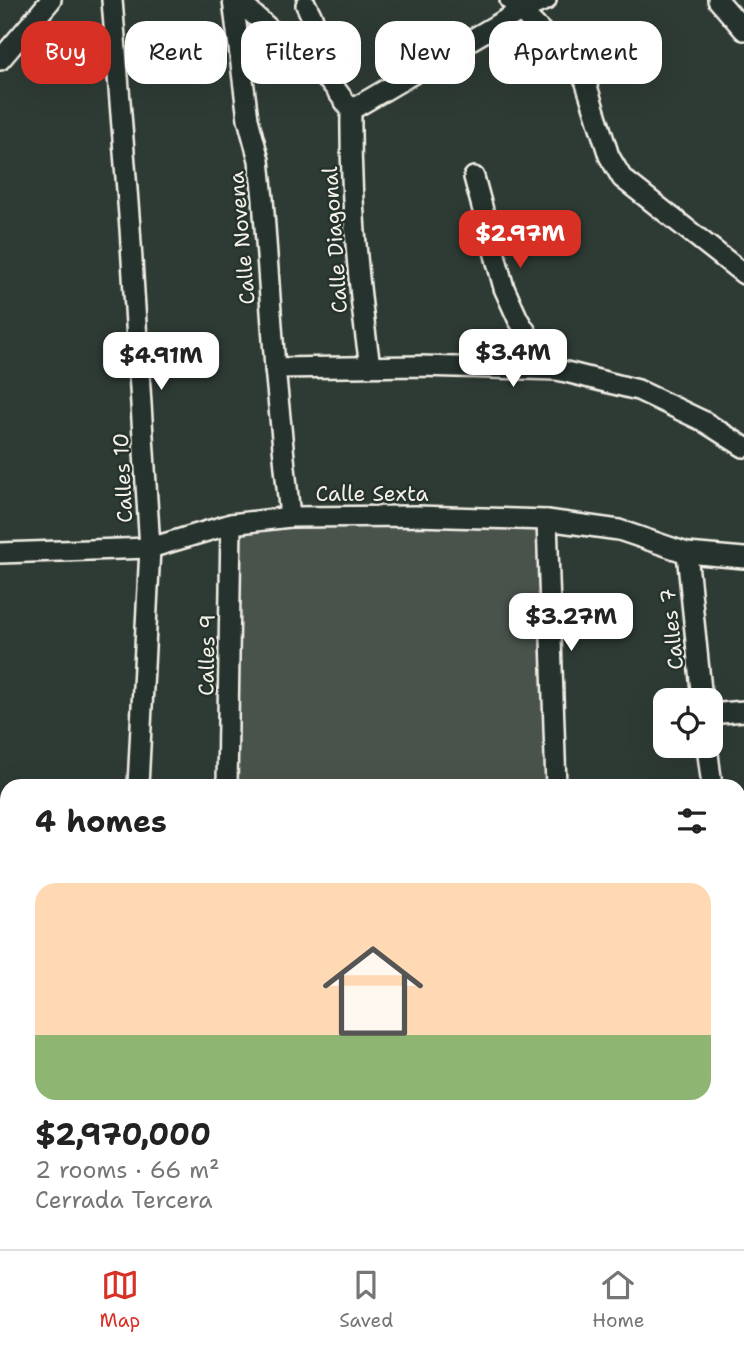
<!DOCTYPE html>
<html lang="en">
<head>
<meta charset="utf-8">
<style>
	body { margin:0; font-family:"Shantell Sans",sans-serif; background:#f2f2f2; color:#222; height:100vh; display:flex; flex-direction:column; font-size:26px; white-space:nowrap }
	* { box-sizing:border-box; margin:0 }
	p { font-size:23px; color:#767676 }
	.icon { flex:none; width:38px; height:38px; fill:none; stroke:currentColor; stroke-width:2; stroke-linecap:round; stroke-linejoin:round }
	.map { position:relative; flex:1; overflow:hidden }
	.drawer { position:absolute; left:0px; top:779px; width:746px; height:471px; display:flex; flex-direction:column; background:#fff; border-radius:21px 21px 0 0; box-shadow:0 7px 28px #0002 }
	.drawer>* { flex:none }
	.hud { position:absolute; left:21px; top:21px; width:704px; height:63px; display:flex; gap:14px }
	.fabs { position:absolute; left:653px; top:688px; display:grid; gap:14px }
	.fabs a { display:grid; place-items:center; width:70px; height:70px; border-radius:14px; background:#fff; box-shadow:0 7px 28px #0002; font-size:35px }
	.price { position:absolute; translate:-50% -60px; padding:0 16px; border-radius:14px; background:#fff; color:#222; font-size:23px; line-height:46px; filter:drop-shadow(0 2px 4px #0008) }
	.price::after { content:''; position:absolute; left:50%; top:42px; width:21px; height:16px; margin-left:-10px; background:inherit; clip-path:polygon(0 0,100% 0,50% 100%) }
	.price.current { background:#d93025; color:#fff }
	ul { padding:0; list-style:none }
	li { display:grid; align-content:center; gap:14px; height:371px; padding:0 35px }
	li+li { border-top:2px solid #e0e0e0 }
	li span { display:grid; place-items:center; height:217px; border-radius:21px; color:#555 }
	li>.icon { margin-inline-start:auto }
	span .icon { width:126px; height:126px; fill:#fffc; stroke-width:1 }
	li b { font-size:30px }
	h2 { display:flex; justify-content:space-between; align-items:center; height:84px; padding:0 35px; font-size:30px }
	.chip { padding:0 24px; border-radius:21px; background:#fff; box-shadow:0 7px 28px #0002; font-size:24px; line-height:63px }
	.chip.current { background:#d93025; color:#fff }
	.menu { display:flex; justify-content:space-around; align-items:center; height:98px; border-top:2px solid #e0e0e0; background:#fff; font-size:19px; color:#767676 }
	.menu a { display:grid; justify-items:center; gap:4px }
	.menu .current { color:#d93025 }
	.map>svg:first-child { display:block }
	.green { fill:#48524c; stroke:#9ea29a; stroke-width:2 }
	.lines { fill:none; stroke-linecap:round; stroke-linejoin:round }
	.stream { stroke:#a4a8a0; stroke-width:6 }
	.street-casing { stroke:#f4f1e8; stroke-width:24 }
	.street { stroke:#26332d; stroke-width:19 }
	.rail { stroke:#f4f1e8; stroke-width:5 }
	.labels { text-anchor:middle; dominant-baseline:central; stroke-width:5; stroke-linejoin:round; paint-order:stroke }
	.street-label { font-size:21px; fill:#f4f1e8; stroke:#26332d }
</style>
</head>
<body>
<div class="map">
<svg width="744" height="1249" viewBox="0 0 744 1249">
	<rect width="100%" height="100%" fill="#2e3b34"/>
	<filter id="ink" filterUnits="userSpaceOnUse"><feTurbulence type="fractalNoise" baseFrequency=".0143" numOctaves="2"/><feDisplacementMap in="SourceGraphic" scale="14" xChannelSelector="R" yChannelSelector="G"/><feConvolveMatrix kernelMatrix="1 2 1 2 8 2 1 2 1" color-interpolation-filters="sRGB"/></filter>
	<g filter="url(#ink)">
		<!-- green -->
		<path class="green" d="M 237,524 L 542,524 L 546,786 L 230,786 Z"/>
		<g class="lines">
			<!-- stream -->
			<g class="stream">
				<path d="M 0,1217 L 7,1220"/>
				<path d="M 64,1242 L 80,1249"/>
			</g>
			<defs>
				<g id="street">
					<path d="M 112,0 L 130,228 L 150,548 L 138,786"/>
					<path d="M 233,0 L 248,119 L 259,160 L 263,199 L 275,368 L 290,517"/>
					<path d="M 237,0 L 332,84 L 351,110"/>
					<path d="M 510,0 L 568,58 L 585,80 L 609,156 L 622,178 L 744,274"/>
					<path d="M 718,0 L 744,30"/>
					<path d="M 306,5 C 320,31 328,56 332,84"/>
					<path d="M 0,60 L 51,0"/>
					<path d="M 351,110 C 350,199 357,278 370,366"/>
					<path d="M 351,110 L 522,10 L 546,0"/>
					<path d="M 474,177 L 504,288 L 518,319 L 533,343 L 558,370"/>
					<path d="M 275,368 L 420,366 L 558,370 L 638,390 L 703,421 L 744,447"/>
					<path d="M 547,520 L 556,786"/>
					<path d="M 0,553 L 150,548 L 231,524 L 290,517 L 416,516 L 547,520 L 619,530 L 687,553 L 744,558"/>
					<path d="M 687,553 L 702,700"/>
					<path d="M 710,714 L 744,711"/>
					<path d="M 707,746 L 712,786"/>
					<path d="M 227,786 L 231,524"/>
					<path d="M 738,859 L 744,859"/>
					<path d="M 0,872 L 7,872"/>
					<path d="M 738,1014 L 744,1014"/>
					<path d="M 0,1113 L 7,1116"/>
					<path d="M 738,1128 L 744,1189"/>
				</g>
			</defs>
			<!-- street casing -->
			<use href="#street" class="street-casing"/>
			<!-- street -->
			<use href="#street" class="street"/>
			<!-- rail -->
			<g class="rail">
				<path d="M 0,1207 L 7,1210"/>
				<path d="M 107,1242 L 127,1249"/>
			</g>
		</g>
	</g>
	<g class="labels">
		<!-- street labels -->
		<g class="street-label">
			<text transform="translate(242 238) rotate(-95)">Calle Novena</text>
			<text transform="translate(335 240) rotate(-94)">Calle Diagonal</text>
			<text transform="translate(123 478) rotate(-93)">Calles 10</text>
			<text x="372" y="494">Calle Sexta</text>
			<text transform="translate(672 629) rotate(-96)">Calles 7</text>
			<text transform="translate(207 655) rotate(-89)">Calles 9</text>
		</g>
	</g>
</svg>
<div class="fabs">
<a><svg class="icon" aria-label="locate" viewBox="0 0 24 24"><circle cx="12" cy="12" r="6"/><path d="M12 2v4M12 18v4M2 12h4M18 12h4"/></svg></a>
</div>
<b class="price current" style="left:520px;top:270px">$2.97M</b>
<b class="price" style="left:513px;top:389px">$3.4M</b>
<b class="price" style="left:161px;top:392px">$4.91M</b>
<b class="price" style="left:571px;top:653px">$3.27M</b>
<div class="hud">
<a class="chip current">Buy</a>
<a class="chip">Rent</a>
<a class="chip">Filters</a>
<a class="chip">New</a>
<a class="chip">Apartment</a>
</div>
<section class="drawer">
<h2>4 homes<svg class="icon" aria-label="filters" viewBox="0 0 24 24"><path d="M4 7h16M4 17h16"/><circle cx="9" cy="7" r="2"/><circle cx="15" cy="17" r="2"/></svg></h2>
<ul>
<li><span style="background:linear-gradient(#ffd9b3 70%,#8fb573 0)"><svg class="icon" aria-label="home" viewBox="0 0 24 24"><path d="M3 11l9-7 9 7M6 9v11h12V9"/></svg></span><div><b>$2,970,000</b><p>2 rooms · 66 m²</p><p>Cerrada Tercera</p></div></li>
</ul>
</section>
</div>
<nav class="menu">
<a class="current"><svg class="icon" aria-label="map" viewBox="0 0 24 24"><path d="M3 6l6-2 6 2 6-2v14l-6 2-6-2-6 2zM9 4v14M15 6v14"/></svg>Map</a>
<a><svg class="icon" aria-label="saved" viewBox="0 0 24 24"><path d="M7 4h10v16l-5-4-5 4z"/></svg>Saved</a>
<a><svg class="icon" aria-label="home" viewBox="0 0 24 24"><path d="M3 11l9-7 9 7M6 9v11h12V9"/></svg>Home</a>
</nav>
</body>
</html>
